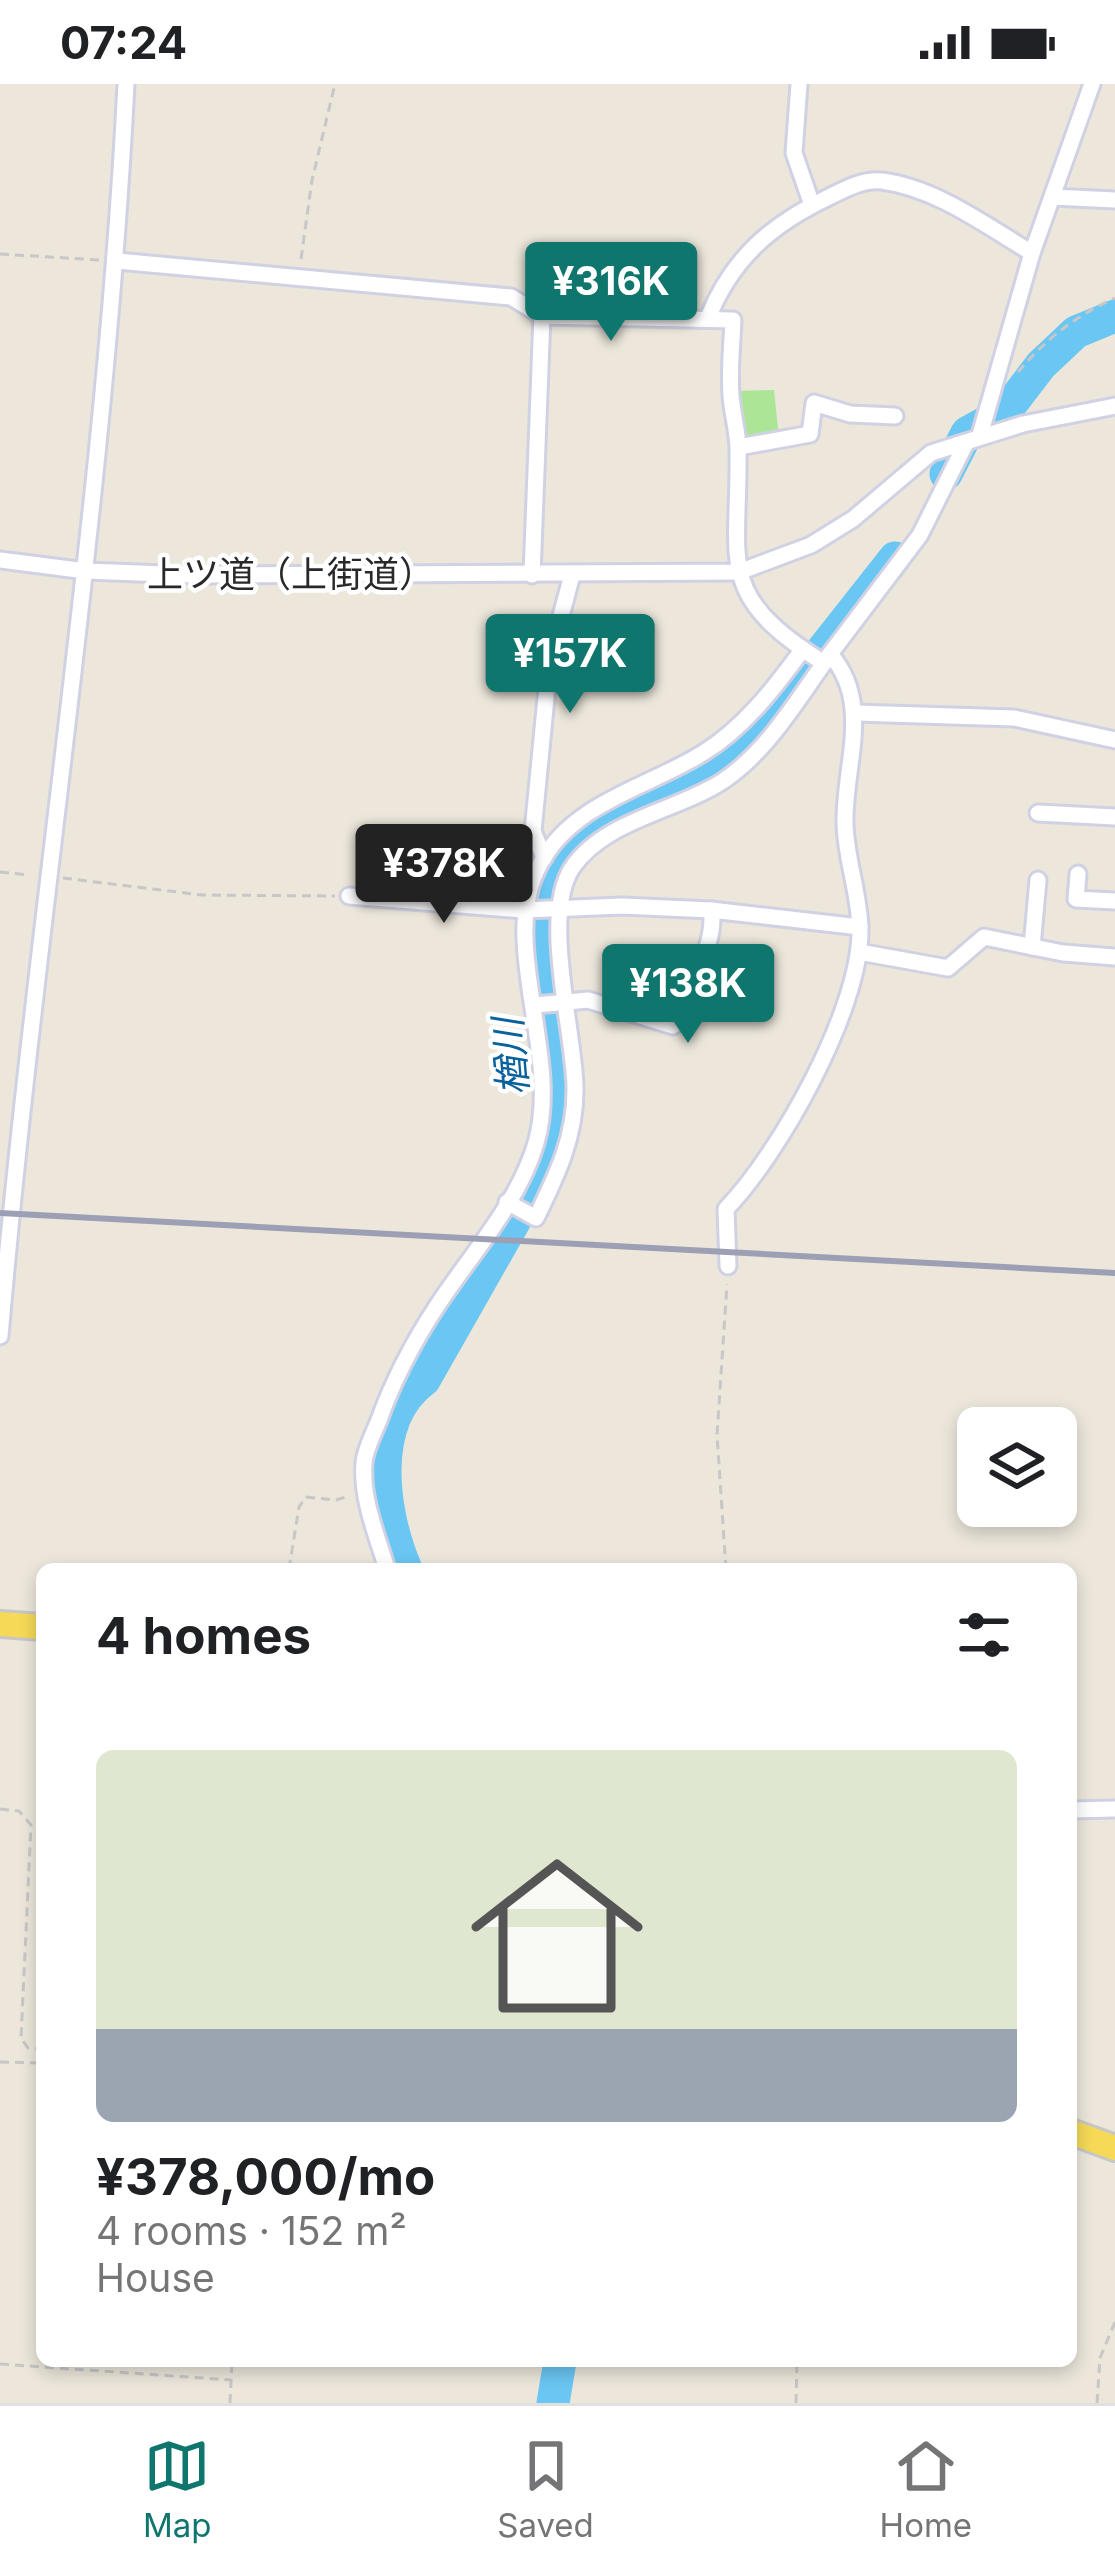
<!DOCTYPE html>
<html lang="en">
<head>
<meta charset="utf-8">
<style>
	body { margin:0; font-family:Inter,"Noto Sans JP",sans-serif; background:#f6f6f6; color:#202124; height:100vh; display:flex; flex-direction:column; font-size:45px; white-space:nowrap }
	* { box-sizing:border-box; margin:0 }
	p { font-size:39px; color:#757577 }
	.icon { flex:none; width:66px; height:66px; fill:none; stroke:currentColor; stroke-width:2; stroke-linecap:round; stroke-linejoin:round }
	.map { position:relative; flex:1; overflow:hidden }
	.panel { position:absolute; left:36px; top:1479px; width:1041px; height:804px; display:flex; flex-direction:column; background:#fff; border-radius:18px; box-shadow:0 6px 18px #0003 }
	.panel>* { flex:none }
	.controls { position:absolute; left:957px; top:1323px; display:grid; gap:24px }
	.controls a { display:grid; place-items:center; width:120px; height:120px; border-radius:18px; background:#fff; box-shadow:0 6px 18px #0003; font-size:60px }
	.price { position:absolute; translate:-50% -102px; padding:0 27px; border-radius:12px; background:#0f766e; color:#fff; font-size:39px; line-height:78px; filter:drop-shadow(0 3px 6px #0008) }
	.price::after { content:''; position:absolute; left:50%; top:72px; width:36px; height:27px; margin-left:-18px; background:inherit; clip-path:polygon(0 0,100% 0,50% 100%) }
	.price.active { background:#222; color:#fff }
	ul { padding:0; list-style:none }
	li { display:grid; align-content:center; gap:24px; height:636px; padding:0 60px }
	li+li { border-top:3px solid #e0e0e0 }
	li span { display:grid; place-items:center; height:372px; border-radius:18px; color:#555 }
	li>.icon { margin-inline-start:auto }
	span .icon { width:216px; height:216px; fill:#fffc; stroke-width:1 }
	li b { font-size:51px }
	h2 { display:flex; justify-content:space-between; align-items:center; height:144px; padding:0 60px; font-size:51px }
	.status { display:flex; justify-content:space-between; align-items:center; height:84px; padding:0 60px; background:#fff; direction:ltr }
	.status svg { height:33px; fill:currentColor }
	.dock { display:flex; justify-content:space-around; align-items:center; height:168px; border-top:3px solid #e0e0e0; background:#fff; font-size:33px; color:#757577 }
	.dock a { display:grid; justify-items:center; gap:6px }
	.dock .active { color:#0f766e }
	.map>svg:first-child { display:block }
	.green { fill:#ace595 }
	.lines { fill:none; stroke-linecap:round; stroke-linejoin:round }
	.river { stroke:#6ac6f2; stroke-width:33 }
	.minor-casing { stroke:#d0d2e3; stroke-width:21 }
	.primary-casing { stroke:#c7c7c7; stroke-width:30 }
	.path { stroke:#c7c7c7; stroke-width:3; stroke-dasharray:9 6; stroke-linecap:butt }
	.minor { stroke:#fff; stroke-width:15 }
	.primary { stroke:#f5d957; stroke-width:24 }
	.rail { stroke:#9d9fb5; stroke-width:6 }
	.labels { text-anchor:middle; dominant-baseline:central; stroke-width:9; stroke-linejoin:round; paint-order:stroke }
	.street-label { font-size:36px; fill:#292929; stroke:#fff }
	.water-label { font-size:39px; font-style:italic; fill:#09629e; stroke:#fff }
</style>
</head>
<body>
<div class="status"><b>07:24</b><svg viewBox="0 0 49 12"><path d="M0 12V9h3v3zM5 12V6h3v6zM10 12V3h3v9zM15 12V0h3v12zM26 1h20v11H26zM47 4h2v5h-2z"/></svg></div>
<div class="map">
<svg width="1115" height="2319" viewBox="0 0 1115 2319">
	<rect width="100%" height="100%" fill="#ece6db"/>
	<!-- green -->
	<path class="green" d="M 774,306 L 779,354 L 741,360 L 733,307 Z"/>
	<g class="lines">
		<!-- river -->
		<g class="river">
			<path d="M 946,390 L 967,349 L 1005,328 L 1041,281 L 1076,248 L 1115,232"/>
			<path d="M 406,1485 C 382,1430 368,1337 424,1296 L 540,1092 L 555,1048 L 559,1005 L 539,844 L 546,798 L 574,759 L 607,735 L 685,706 L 726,682 L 753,654 L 895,474"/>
			<path d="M 553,2319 L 560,2277"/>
		</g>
		<defs>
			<g id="minor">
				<path d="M 799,0 L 794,69 L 812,121"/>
				<path d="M 1052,113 L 1115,116"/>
				<path d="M 117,177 L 511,213 L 542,232 L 733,236 C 732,261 729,286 731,311 C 732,329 738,347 738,366 C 740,478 713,510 824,579 L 830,570 C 873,619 844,681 845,738 C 845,773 860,810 860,847 C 860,926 780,1069 726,1125 L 728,1182"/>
				<path d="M 708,234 C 732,174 772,140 829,113 C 845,105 863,95 882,97 C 936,104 985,141 1032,169"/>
				<path d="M 980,351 L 1032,169 L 1092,0"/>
				<path d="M 739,363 L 810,350 L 814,319 L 850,330 L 895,332"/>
				<path d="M 0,476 L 86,487 L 190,491 L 739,488 L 811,461 L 853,435 L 931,369 L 1023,340 L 1115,322"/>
				<path d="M 532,491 L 542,232"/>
				<path d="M 830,570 L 920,451 L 966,359"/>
				<path d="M 856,629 L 1014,634 L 1115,656"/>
				<path d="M 1038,729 L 1115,733"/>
				<path d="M 544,774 L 533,747 L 550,573 L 572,491"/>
				<path d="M 1078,790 L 1076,815 L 1115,817"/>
				<path d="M 349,812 L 524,826 L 622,822 L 711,826 L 860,843"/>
				<path d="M 1032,863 L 1038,796"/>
				<path d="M 859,868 L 948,884 L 984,853 L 1063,869 L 1115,873"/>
				<path d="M 536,921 L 588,916 L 673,942 C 686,910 718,858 711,826"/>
				<path d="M 507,1118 L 536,1134 C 557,1091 576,1052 575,1003 C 574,947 541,832 572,784 C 604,736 677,727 723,697 C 766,668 794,621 824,579"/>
				<path d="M 0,1252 C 36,834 105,420 126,0"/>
				<path d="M 387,1485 C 377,1452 361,1414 364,1379 C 365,1365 374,1349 379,1336 C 393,1297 414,1257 437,1222 C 471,1170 518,1120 536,1059 C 562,971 497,858 540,780 C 573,718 647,704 703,669 C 744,644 775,603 803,565"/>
				<path d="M 1071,1726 L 1115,1725"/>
			</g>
			<g id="primary">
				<path d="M 0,1540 L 42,1543"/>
				<path d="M 1071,2048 L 1115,2064"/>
			</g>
		</defs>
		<!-- minor casing -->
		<use href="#minor" class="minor-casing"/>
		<!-- primary casing -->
		<use href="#primary" class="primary-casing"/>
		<!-- path -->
		<g class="path">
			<path d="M 0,170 L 100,176"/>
			<path d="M 301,175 L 312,96 L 335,0"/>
			<path d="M 1018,288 C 1047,254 1074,233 1115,214"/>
			<path d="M 0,788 L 30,791"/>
			<path d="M 63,794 L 202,811 L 335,812"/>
			<path d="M 289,1485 L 299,1423 L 306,1413 L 336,1416 L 349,1412"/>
			<path d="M 726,1485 L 717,1351 L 727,1200"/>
			<path d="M 0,1725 L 19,1727 L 31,1741 L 21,1954 L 28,1964 L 42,1965"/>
			<path d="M 0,1978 L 42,1979"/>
			<path d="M 0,2280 L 231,2296"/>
			<path d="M 230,2319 L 232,2277"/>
			<path d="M 796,2319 L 797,2277"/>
			<path d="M 1097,2319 L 1100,2274 L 1115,2238"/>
		</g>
		<!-- minor -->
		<use href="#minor" class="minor"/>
		<!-- primary -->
		<use href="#primary" class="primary"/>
		<!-- rail -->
		<path class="rail" d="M 0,1129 L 1115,1189"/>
	</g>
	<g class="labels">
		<!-- street labels -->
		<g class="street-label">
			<text x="291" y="490">上ツ道（上街道）</text>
		</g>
		<!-- water labels -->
		<g class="water-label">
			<text transform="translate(510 973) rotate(-95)">楢川</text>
		</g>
	</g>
</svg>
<div class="controls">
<a><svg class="icon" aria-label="layers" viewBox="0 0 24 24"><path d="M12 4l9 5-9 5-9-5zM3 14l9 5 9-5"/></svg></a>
</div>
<b class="price" style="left:611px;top:260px">¥316K</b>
<b class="price" style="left:570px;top:632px">¥157K</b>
<b class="price active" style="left:444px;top:842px">¥378K</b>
<b class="price" style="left:688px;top:962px">¥138K</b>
<section class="panel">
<h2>4 homes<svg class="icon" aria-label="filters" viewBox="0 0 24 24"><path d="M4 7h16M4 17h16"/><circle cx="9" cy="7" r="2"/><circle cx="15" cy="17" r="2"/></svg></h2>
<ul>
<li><span style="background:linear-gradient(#dfe7d0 75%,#9aa5b1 0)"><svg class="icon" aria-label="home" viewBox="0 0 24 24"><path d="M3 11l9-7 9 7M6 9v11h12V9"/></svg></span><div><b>¥378,000/mo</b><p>4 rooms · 152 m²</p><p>House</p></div></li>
</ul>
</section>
</div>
<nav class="dock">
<a class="active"><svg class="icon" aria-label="map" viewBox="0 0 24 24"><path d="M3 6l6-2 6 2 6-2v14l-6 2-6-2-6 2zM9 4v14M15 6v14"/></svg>Map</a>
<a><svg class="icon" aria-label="saved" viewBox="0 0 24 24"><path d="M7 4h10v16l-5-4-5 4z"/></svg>Saved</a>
<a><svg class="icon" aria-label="home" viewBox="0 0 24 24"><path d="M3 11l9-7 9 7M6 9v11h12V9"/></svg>Home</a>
</nav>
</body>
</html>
